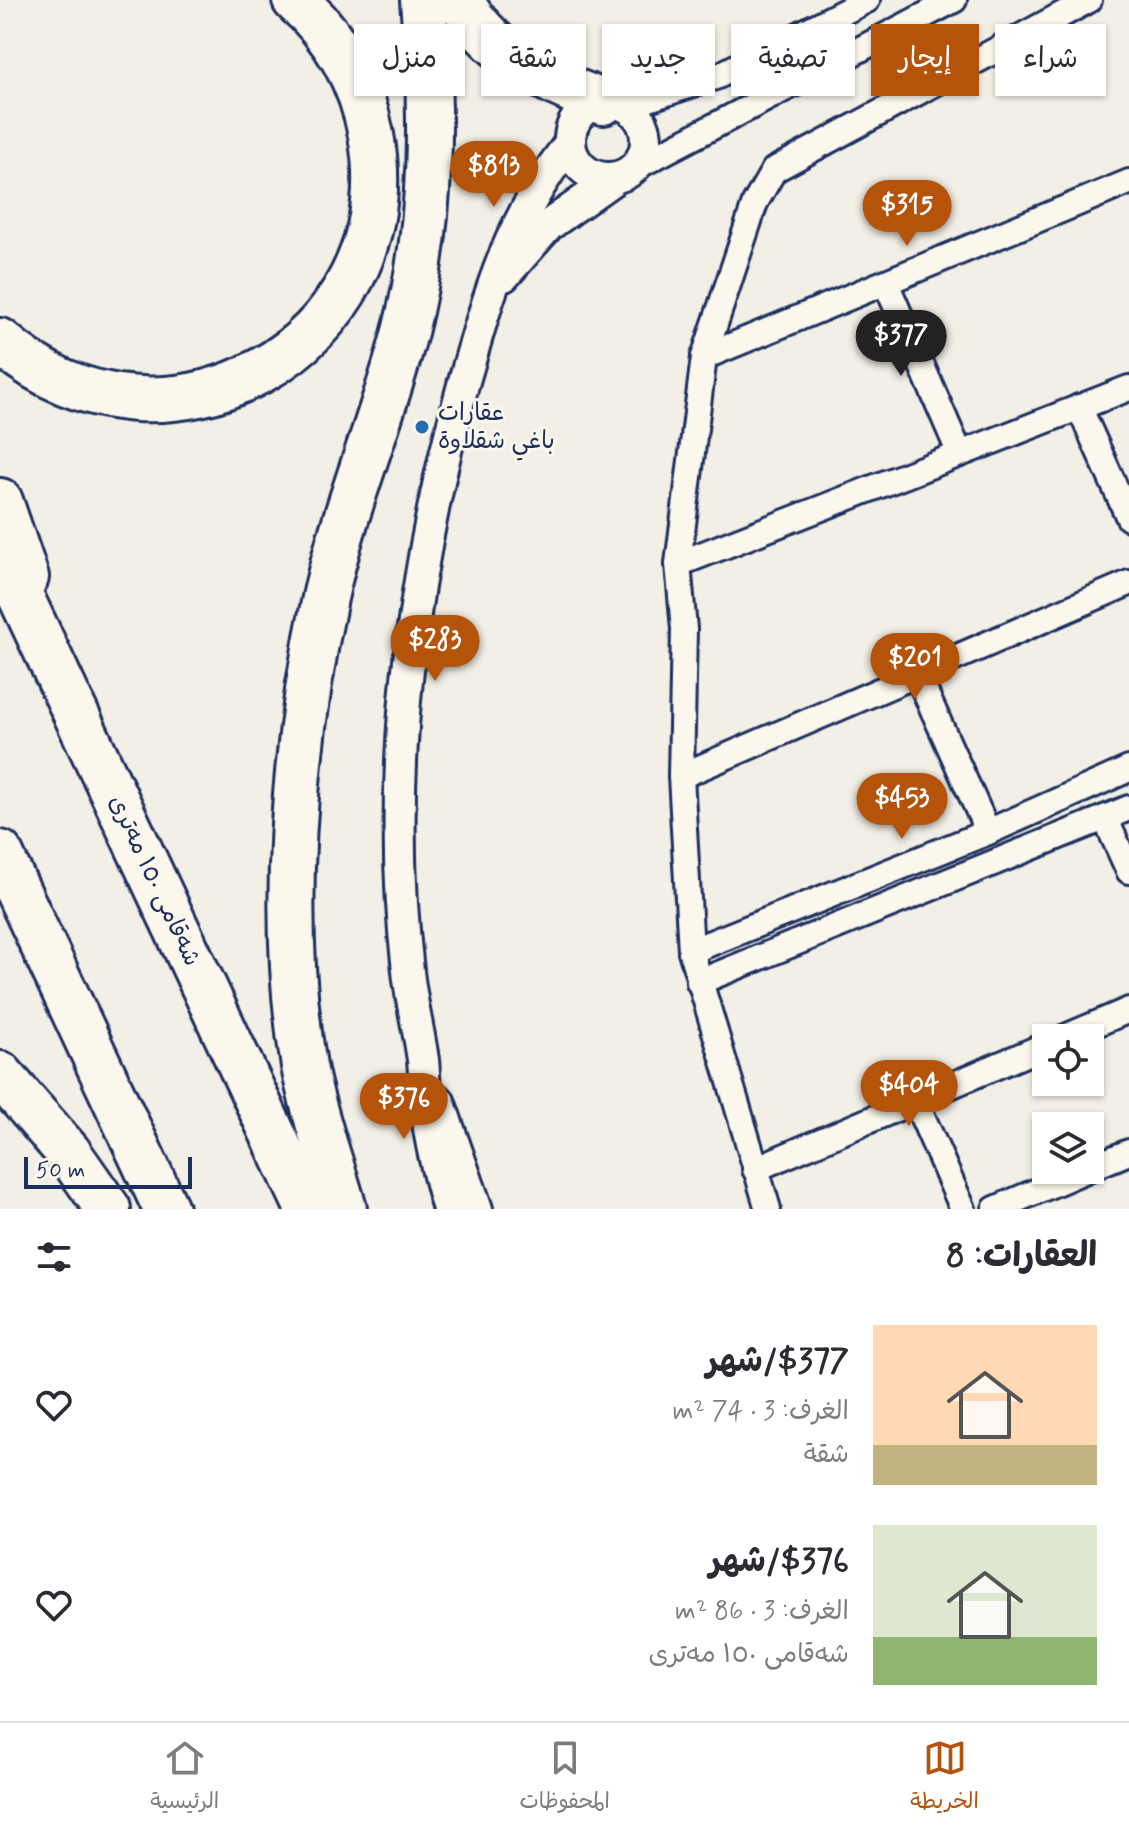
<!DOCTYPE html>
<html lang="ar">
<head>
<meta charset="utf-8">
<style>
	body { margin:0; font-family:Mynerve,"Playpen Sans Arabic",sans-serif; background:#f7f7f7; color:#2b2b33; direction:rtl; height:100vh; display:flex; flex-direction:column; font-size:30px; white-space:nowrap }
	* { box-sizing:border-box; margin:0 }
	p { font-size:26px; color:#7c7c81 }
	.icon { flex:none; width:44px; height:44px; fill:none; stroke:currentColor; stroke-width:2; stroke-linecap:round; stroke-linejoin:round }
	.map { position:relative; height:1209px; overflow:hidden; direction:ltr }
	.details { display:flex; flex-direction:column; background:#fff; flex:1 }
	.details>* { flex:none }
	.banner { position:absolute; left:24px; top:24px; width:1082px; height:72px; direction:rtl; display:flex; gap:16px }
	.controls { position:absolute; left:1032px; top:1024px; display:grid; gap:16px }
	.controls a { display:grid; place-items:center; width:72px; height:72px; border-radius:0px; background:#fff; box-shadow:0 2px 6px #0004; font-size:40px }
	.scale { position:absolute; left:24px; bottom:20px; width:168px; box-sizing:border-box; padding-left:8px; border:4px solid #1b2f5e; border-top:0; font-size:22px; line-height:28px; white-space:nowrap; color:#1b2f5e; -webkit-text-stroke:6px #fbf7ec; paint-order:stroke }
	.price { position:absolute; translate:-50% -68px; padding:0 18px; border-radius:28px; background:#b45309; color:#fff; font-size:26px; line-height:52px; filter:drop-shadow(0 2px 4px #0008) }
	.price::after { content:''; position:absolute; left:50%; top:48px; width:24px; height:18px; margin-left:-12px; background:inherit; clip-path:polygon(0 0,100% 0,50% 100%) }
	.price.current { background:#222; color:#fff }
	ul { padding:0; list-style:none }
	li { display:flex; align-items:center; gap:24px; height:200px; padding:0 32px }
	li span { display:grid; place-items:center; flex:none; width:224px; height:160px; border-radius:0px; color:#555 }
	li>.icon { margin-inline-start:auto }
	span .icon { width:96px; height:96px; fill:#fffc; stroke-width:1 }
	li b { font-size:34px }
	h2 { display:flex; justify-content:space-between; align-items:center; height:96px; padding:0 32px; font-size:34px }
	.tag { padding:0 28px; border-radius:0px; background:#fff; box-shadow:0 2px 6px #0004; font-size:28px; line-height:72px }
	.tag.current { background:#b45309; color:#fff }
	.tabs { display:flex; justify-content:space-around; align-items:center; height:112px; border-top:2px solid #e1e1e2; background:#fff; font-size:22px; color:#7c7c81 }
	.tabs a { display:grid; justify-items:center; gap:4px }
	.tabs .current { color:#b45309 }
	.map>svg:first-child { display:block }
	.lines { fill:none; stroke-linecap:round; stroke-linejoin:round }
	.minor-casing { stroke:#1b2f5e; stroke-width:30 }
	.tertiary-casing { stroke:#1b2f5e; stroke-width:36 }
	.motorway-casing { stroke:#1b2f5e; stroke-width:50 }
	.minor { stroke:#fbf7ec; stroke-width:24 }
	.tertiary { stroke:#fbf7ec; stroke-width:30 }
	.motorway { stroke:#fbf7ec; stroke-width:44 }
	.poi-dot { fill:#1f6fb2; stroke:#fbf7ec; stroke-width:3 }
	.labels { text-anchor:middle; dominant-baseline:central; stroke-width:6; stroke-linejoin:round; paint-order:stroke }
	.poi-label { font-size:24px; fill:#1b2f5e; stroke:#fbf7ec; text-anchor:start }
	.street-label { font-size:24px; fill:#1b2f5e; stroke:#fbf7ec }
</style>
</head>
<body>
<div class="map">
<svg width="1129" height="1209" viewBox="0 0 1129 1209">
	<rect width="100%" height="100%" fill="#f2efe6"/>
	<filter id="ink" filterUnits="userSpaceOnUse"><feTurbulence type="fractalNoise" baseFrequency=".0125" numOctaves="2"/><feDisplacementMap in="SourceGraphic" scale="16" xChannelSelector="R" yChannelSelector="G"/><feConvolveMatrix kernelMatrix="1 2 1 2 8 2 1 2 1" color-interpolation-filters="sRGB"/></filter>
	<g filter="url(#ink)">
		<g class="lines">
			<defs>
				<g id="minor">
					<path d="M 627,106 L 718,76 L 867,0"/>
					<path d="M 636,167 L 954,0"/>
					<path d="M 886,283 L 960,454"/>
					<path d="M 704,357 L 1129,182"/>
					<path d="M 1079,407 L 1129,518"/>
					<path d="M 678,564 L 1129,388"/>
					<path d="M 917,674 L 988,832"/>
					<path d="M 681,776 L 1129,583"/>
					<path d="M 1105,818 L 1129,871"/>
					<path d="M 691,951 L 988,832 L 1129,769"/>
					<path d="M 699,982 L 1129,808"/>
					<path d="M 1063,1038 L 1129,1010"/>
					<path d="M 915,1100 L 963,1209"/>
					<path d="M 1090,1168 L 1129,1152"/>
					<path d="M 755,1169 L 1046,1045"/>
					<path d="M 768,1209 L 691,951 L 681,776 L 684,629 L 678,564 L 704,357 L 755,203 L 774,170 L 1089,0"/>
					<path d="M 995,1209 L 1086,1170"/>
				</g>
				<g id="tertiary">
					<circle cx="608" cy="140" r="38"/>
					<path d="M 504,276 L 549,225 L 615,178"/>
					<path d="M 439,1101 L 477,1209"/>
					<path d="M 448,1209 C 439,1178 431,1147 427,1115 C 424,1097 425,1078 423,1060 C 419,1031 411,1001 408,971 C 385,776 411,573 463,385 C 490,290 508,223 569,144"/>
				</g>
				<g id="motorway">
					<path d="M 460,0 C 491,54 546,82 603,102"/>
					<path d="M 0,341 C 161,483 410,347 371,135 C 361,81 336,36 295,0"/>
					<path d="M 0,501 L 26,577"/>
					<path d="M 0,552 L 308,1209"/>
					<path d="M 0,853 L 166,1209"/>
					<path d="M 0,1074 L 68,1152 L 108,1209"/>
					<path d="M 344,1209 C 331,1162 313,1114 304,1066 C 279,922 294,741 325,598 C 344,508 382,421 405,332 C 433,222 433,112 423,0"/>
				</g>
			</defs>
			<!-- minor casing -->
			<use href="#minor" class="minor-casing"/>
			<!-- tertiary casing -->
			<use href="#tertiary" class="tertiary-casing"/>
			<!-- motorway casing -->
			<use href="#motorway" class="motorway-casing"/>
			<!-- minor -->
			<use href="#minor" class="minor"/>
			<!-- tertiary -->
			<use href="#tertiary" class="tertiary"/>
			<!-- motorway -->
			<use href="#motorway" class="motorway"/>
		</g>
	</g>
	<!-- markers -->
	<circle class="poi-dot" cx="422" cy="427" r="8"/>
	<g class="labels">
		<!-- poi labels -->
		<g class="poi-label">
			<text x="438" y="413">عقارات<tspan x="438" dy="28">باغي شقلاوة</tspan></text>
		</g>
		<!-- street labels -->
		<g class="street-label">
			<text transform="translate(154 881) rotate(65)">شەقامی ١٥٠ مەتری</text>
		</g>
	</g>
</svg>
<div class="controls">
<a><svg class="icon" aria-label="locate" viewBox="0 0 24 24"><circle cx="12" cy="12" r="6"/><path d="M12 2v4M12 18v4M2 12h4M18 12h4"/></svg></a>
<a><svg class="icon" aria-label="layers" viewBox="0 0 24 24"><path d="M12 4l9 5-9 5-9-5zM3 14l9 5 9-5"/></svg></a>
</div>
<div class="scale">50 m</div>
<b class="price" style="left:494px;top:209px">$813</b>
<b class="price" style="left:907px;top:248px">$315</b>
<b class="price current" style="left:901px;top:378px">$377</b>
<b class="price" style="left:435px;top:683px">$283</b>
<b class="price" style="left:915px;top:701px">$201</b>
<b class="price" style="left:902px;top:841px">$453</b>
<b class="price" style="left:909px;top:1128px">$404</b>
<b class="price" style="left:404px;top:1141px">$376</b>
<div class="banner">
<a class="tag">شراء</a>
<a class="tag current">إيجار</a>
<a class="tag">تصفية</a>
<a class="tag">جديد</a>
<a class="tag">شقة</a>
<a class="tag">منزل</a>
</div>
</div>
<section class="details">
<h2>العقارات: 8<svg class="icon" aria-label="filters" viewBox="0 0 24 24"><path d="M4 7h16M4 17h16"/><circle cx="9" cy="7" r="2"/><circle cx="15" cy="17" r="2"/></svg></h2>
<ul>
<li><span style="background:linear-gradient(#ffd9b3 75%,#c2b280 0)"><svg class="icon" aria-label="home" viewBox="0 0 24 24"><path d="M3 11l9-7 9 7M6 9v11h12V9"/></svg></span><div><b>$377/شهر</b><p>الغرف: 3 · 74 m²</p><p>شقة</p></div><svg class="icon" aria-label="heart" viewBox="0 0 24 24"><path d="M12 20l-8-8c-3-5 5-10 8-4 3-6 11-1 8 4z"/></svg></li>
<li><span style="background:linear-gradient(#dfe7d0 70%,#8fb573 0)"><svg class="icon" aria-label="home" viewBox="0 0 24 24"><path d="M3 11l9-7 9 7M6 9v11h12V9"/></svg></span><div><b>$376/شهر</b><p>الغرف: 3 · 86 m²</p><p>شەقامی ١٥٠ مەتری</p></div><svg class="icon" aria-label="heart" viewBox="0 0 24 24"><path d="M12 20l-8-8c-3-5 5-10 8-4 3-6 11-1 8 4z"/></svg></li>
</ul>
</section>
<nav class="tabs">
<a class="current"><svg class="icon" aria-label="map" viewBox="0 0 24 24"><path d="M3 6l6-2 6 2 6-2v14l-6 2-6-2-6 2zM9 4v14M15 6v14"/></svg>الخريطة</a>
<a><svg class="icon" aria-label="saved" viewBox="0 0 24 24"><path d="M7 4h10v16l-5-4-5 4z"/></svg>المحفوظات</a>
<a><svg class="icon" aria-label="home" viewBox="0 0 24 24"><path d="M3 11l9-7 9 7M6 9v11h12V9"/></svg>الرئيسية</a>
</nav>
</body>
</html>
